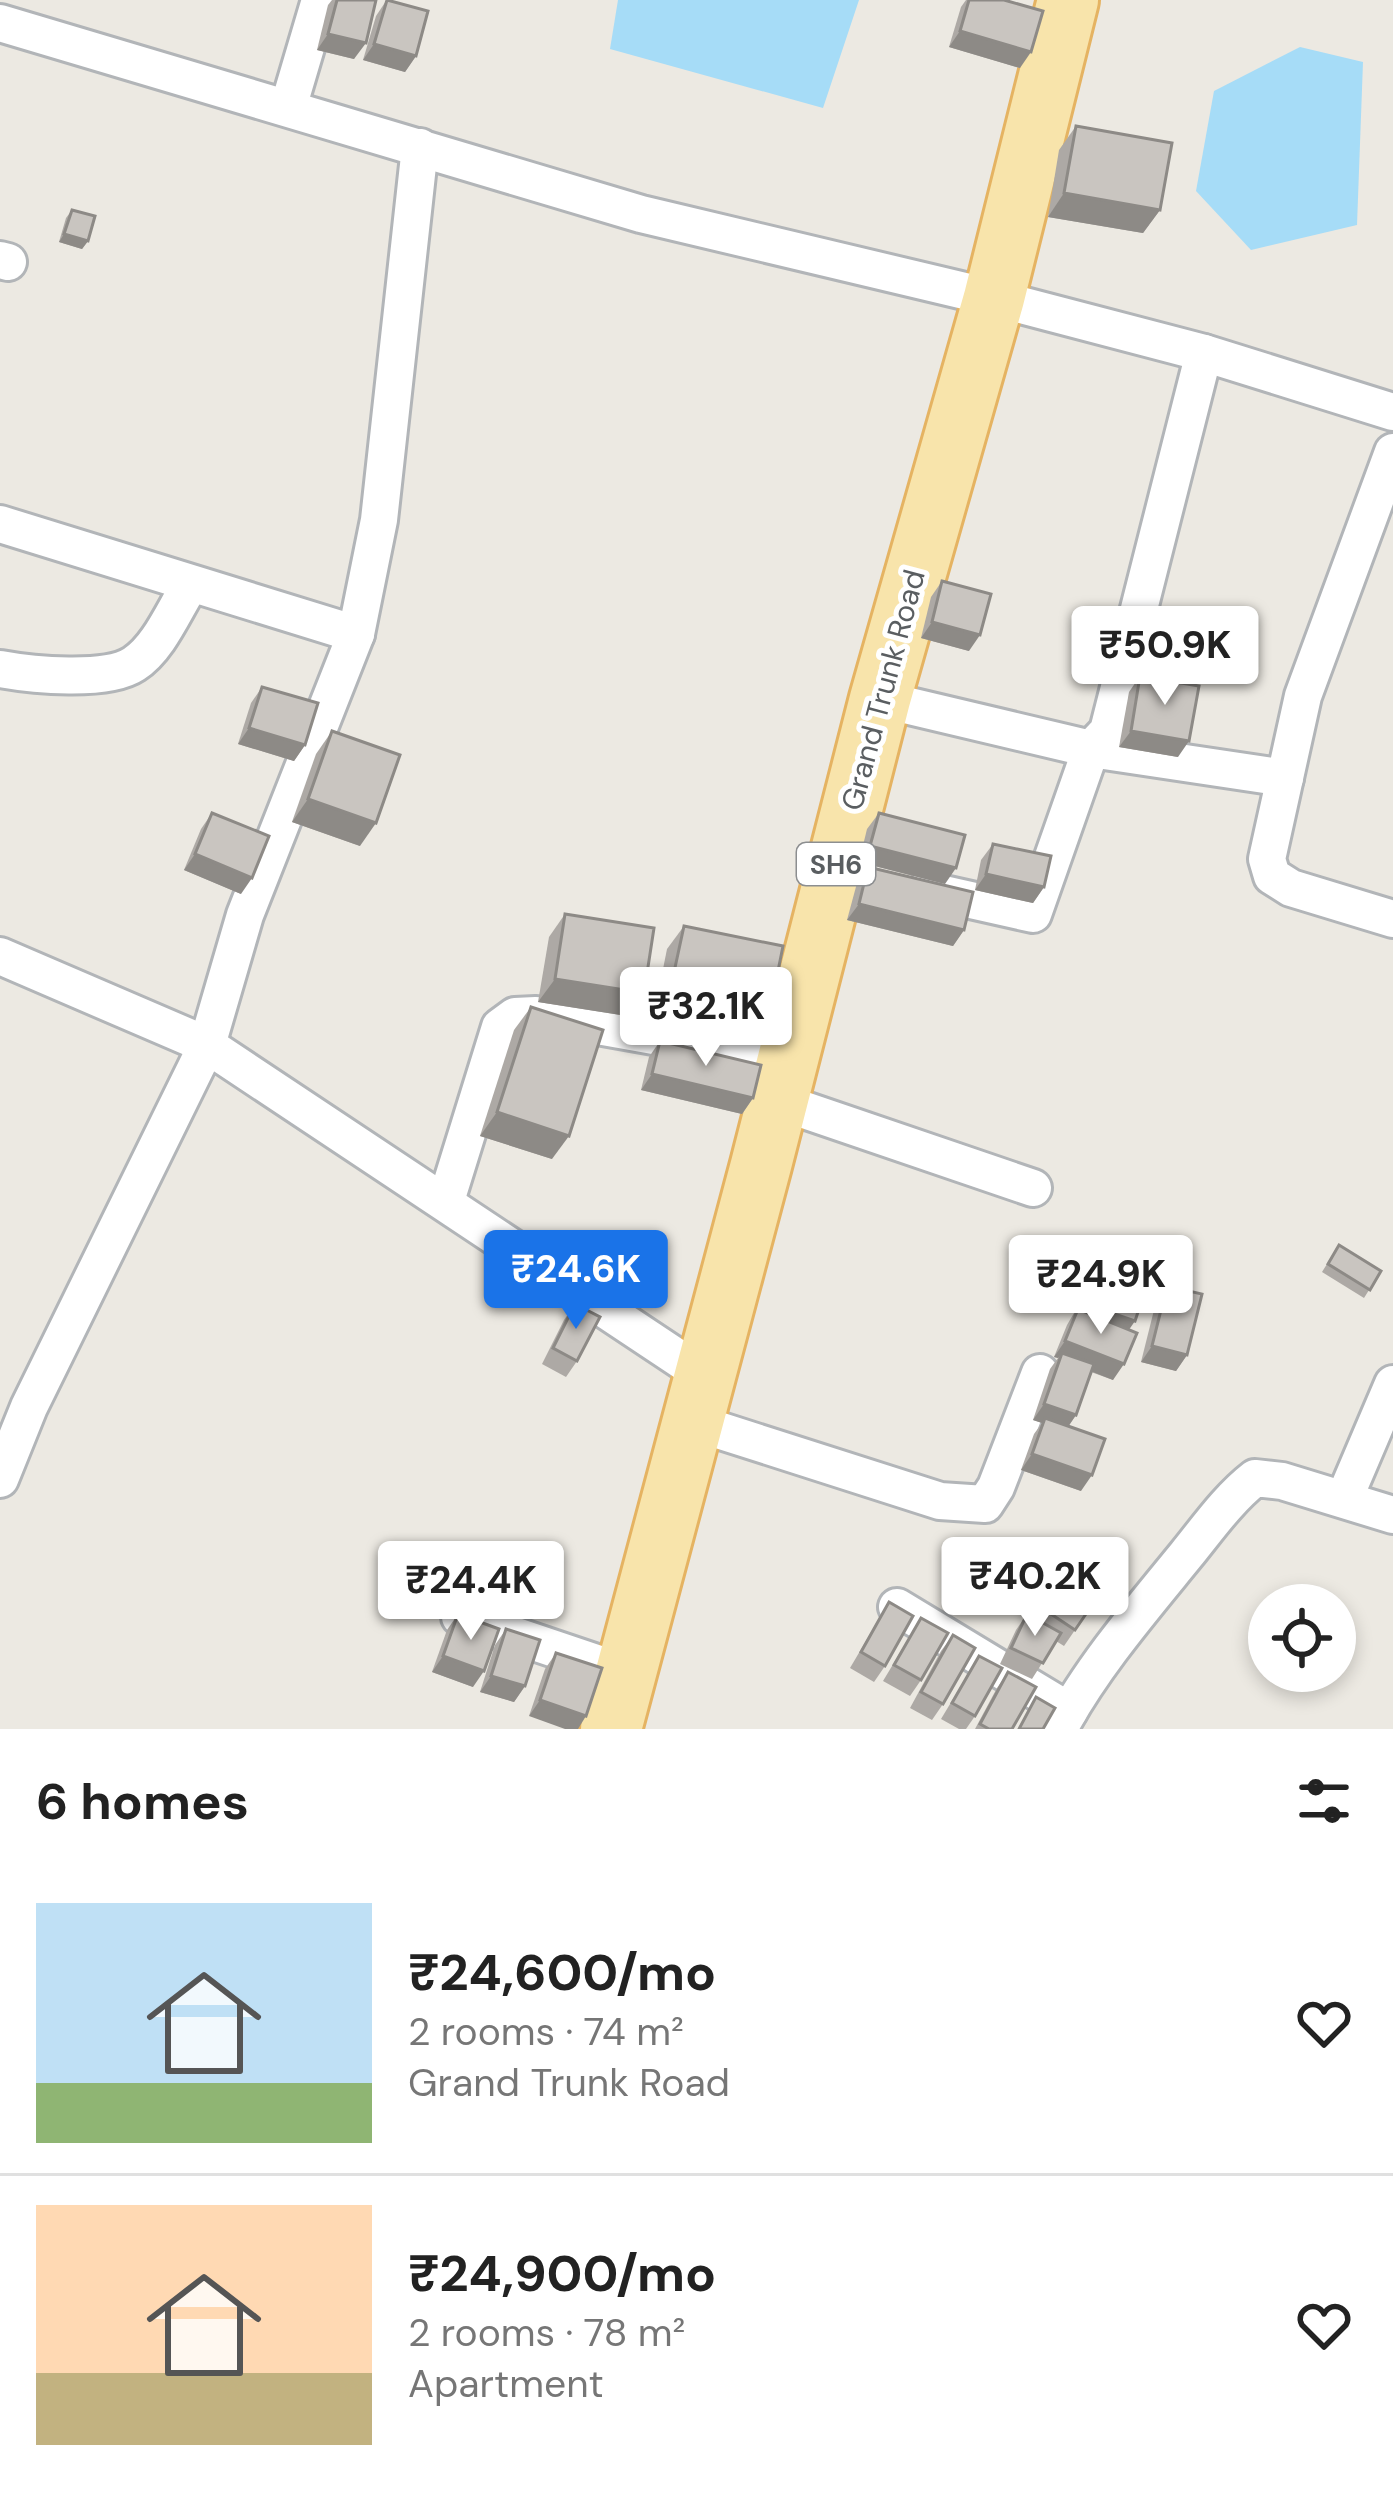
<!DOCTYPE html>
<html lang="en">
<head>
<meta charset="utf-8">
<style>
	body { margin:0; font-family:"DM Sans",sans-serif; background:#f6f6f6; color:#222; height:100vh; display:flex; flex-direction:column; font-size:45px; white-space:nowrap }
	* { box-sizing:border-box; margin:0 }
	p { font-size:39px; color:#767676 }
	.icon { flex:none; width:66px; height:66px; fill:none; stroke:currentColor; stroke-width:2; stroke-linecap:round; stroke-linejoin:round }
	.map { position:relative; height:1729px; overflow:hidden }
	.sheet { display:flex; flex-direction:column; background:#fff; flex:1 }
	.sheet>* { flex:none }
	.fabs { position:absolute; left:1248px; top:1584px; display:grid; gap:24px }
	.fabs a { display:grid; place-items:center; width:108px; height:108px; border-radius:50%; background:#fff; box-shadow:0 6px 18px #0003; font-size:60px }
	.price { position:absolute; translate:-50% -102px; padding:0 27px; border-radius:12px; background:#fff; color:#222; font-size:39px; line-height:78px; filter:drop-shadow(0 3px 6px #0008) }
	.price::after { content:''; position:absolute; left:50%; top:72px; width:36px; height:27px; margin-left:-18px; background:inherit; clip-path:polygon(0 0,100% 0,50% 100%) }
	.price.current { background:#1a73e8; color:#fff }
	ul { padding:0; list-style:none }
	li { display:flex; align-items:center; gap:36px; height:300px; padding:0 36px }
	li+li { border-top:3px solid #e0e0e0 }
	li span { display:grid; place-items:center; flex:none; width:336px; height:240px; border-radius:0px; color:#555 }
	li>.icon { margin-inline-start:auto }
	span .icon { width:144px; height:144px; fill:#fffc; stroke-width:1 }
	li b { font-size:51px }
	h2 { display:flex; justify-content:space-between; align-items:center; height:144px; padding:0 36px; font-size:51px }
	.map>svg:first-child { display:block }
	.water { fill:#a6dcf7 }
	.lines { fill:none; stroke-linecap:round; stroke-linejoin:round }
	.street-casing { stroke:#b2b5b8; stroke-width:42 }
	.primary-casing { stroke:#e5b362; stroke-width:66 }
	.street { stroke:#fff; stroke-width:36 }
	.primary { stroke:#f8e4ab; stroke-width:60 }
	.wall { fill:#ada9a5 }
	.shaded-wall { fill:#8d8a86 }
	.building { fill:#c9c5c0; stroke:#8d8a86; stroke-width:3 }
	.labels { text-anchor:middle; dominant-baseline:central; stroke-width:10; stroke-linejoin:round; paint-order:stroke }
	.shield { fill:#fff; stroke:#8c8e90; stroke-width:3 }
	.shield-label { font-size:27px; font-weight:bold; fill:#5a5e61 }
	.street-label { font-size:30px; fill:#5a5e61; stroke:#fff }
</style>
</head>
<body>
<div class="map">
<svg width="1393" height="1729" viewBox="0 0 1393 1729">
	<rect width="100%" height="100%" fill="#ece9e2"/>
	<!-- water -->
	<g class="water">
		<path d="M 618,0 L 859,0 L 823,108 L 610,49 Z"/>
		<path d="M 1300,47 L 1363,62 L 1357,225 L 1251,250 L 1196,191 L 1214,91 Z"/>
	</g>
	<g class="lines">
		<defs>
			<g id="street">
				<path d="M 0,23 L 641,214 L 994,298 L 1204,353 L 1393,412"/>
				<path d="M 288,108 L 320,0"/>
				<path d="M 0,260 L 8,262"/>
				<path d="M 1393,452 L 1303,696 L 1267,859 L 1272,876 L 1291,888 L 1393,919"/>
				<path d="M 0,524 L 356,634"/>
				<path d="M 0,669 C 32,675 107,682 134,664 C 159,648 174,610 190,585"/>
				<path d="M 880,699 L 1091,749 L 1285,778"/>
				<path d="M 926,890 L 1033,914 L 1091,749 L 1108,731 L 1204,353"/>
				<path d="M 0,956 L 207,1045 L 705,1376"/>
				<path d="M 778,1101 L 1033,1188"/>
				<path d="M 446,1201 L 500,1027 L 515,1016 L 536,1015 L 788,1060"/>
				<path d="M 693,1422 L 940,1501 L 985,1504 L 996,1487 L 1040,1373"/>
				<path d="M 0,1479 L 29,1407 L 207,1045 L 245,915 L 356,634 L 379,520 L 420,147"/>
				<path d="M 1344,1499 L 1393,1384"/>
				<path d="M 897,1607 L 1069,1711"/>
				<path d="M 460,1617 L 626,1673"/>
				<path d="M 1059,1729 C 1092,1667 1142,1609 1186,1555 C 1208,1528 1228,1499 1255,1478 L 1282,1481 L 1393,1515"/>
			</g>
			<path id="primary" d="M 611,1729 L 761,1165 L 880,699 L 994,298 L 1068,0"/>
		</defs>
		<!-- street casing -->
		<use href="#street" class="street-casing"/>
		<!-- primary casing -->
		<use href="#primary" class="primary-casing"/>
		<!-- street -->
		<use href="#street" class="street"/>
		<!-- primary -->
		<use href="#primary" class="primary"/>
	</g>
	<!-- wall -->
	<g class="wall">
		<path d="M 332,0 L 376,0 L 354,59 L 317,50 L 328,5 Z"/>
		<path d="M 966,0 L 1004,0 L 1020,68 L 949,47 L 961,7 Z"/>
		<path d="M 386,1 L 400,3 L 416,56 L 405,72 L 363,60 L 376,16 Z"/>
		<path d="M 1076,126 L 1160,210 L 1143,233 L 1048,217 L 1059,150 Z"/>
		<path d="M 72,210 L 88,241 L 82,249 L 59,242 L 66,218 Z"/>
		<path d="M 942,581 L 969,651 L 921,638 L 931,597 Z"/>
		<path d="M 1140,676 L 1178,757 L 1119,747 L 1129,692 Z"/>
		<path d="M 262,687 L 305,745 L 294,761 L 238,744 L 251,703 Z"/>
		<path d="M 332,731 L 360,846 L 292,822 L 316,754 Z"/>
		<path d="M 212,813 L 241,894 L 184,870 L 201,829 Z"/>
		<path d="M 879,813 L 945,884 L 859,862 L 867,829 Z"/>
		<path d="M 993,844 L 1044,887 L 1033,903 L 975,890 L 981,860 Z"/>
		<path d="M 868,867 L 964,930 L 953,946 L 847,920 L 857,883 Z"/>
		<path d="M 565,914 L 627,1016 L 538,1002 L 549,937 Z"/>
		<path d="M 684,926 L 768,1021 L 751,1044 L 652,1024 L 667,949 Z"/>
		<path d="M 531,1007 L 552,1159 L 480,1136 L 514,1030 Z"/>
		<path d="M 660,1041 L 753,1098 L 742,1114 L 641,1090 L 649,1057 Z"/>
		<path d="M 1339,1245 L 1381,1271 L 1364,1298 L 1322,1272 Z"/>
		<path d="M 1094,1279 L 1129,1330 L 1113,1380 L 1091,1372 L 1076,1415 L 1068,1427 L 1081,1491 L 1021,1470 L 1034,1434 L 1042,1423 L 1033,1420 L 1050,1369 L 1058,1358 L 1054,1357 L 1067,1325 Z"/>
		<path d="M 1167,1286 L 1187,1355 L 1176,1371 L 1141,1362 L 1156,1302 Z"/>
		<path d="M 575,1304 L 577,1361 L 566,1377 L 542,1364 L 564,1320 Z"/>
		<path d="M 1068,1570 L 1075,1630 L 1064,1646 L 1056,1641 L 1032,1679 L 1000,1664 L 1016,1630 L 1027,1614 L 1035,1619 Z"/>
		<path d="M 889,1602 L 885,1666 L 874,1682 L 850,1668 Z"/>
		<path d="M 458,1614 L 473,1687 L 432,1672 L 447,1630 Z"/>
		<path d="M 921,1618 L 921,1680 L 910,1696 L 883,1681 Z"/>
		<path d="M 506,1629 L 525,1686 L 514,1702 L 480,1692 L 495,1645 Z"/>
		<path d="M 953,1635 L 943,1704 L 932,1720 L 910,1708 L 941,1651 Z"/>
		<path d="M 556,1653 L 602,1668 L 529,1716 L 545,1669 Z"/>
		<path d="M 979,1656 L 975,1716 L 966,1729 L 959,1729 L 941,1719 Z"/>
		<path d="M 1008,1672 L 1012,1729 L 975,1729 L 997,1688 Z"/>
	</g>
	<!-- shaded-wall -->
	<g class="shaded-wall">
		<path d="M 960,31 L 1031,52 L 1020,68 L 949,47 Z"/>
		<path d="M 328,34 L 366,43 L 354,59 L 317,50 Z"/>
		<path d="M 374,44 L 416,56 L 405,72 L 363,60 Z"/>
		<path d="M 1064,193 L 1160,210 L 1143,233 L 1048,217 Z"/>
		<path d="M 64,234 L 88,241 L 82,249 L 59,242 Z"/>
		<path d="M 932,622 L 980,635 L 969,651 L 921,638 Z"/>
		<path d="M 249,728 L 305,745 L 294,761 L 238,744 Z"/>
		<path d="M 1131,731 L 1189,741 L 1178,757 L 1119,747 Z"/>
		<path d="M 308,799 L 376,823 L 360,846 L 292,822 Z"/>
		<path d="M 870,846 L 956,868 L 945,884 L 859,862 Z"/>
		<path d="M 195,854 L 252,878 L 241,894 L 184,870 Z"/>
		<path d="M 986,874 L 1044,887 L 1033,903 L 975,890 Z"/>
		<path d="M 859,904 L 964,930 L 953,946 L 847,920 Z"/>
		<path d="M 555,979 L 644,993 L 627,1016 L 538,1002 Z"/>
		<path d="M 668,1000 L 768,1021 L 751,1044 L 652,1024 Z"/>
		<path d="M 652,1074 L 753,1098 L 742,1114 L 641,1090 Z"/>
		<path d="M 497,1112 L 569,1136 L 552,1159 L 480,1136 Z"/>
		<path d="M 1085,1304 L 1135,1321 L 1124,1337 L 1074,1320 Z"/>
		<path d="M 1065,1341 L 1124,1364 L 1113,1380 L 1060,1359 L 1062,1353 L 1058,1358 L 1054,1357 Z"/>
		<path d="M 1152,1346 L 1187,1355 L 1176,1371 L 1141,1362 Z"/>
		<path d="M 1044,1404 L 1076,1415 L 1065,1431 L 1045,1418 L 1042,1423 L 1033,1420 Z"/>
		<path d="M 1032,1454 L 1092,1475 L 1081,1491 L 1021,1470 Z"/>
		<path d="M 443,1656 L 484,1671 L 473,1687 L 432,1672 Z"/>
		<path d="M 491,1676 L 525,1686 L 514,1702 L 480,1692 Z"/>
		<path d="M 540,1700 L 586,1716 L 578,1729 L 565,1729 L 529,1716 Z"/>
	</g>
	<!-- building -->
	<g class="building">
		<path d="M 337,0 L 376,0 L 366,43 L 328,34 Z"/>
		<path d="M 387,0 L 428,11 L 416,56 L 374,44 Z"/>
		<path d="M 969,0 L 1004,0 L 1043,11 L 1031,52 L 960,31 Z"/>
		<path d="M 1076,126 L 1172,143 L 1160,210 L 1064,193 Z"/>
		<path d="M 72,210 L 95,216 L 88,241 L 64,234 Z"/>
		<path d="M 942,581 L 991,594 L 980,635 L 932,622 Z"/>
		<path d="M 1140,676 L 1199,686 L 1189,741 L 1131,731 Z"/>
		<path d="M 262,687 L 318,703 L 305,745 L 249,728 Z"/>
		<path d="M 332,731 L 400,755 L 376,823 L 308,799 Z"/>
		<path d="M 212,813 L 269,836 L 252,878 L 195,854 Z"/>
		<path d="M 879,813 L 965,835 L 956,868 L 870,846 Z"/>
		<path d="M 993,844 L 1051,856 L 1044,887 L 986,874 Z"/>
		<path d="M 868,867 L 973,892 L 964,930 L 859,904 Z"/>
		<path d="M 565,914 L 654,928 L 644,993 L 555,979 Z"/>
		<path d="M 684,926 L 783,946 L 768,1021 L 668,1000 Z"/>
		<path d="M 531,1007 L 603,1030 L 569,1136 L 497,1112 Z"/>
		<path d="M 660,1041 L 761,1065 L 753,1098 L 652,1074 Z"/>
		<path d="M 1339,1245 L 1381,1271 L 1370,1290 L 1328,1264 Z"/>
		<path d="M 1094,1279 L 1143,1297 L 1135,1321 L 1085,1304 Z"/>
		<path d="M 1167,1286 L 1202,1294 L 1187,1355 L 1152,1346 Z"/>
		<path d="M 575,1304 L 600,1317 L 577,1361 L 553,1348 Z"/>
		<path d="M 1078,1309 L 1137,1333 L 1124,1364 L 1065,1341 Z"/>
		<path d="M 1062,1353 L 1094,1364 L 1076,1415 L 1044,1404 Z"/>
		<path d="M 1045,1418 L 1105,1439 L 1092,1475 L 1032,1454 Z"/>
		<path d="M 1068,1570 L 1101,1592 L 1075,1630 L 1042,1608 Z"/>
		<path d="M 889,1602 L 913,1616 L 885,1666 L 861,1652 Z"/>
		<path d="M 458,1614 L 499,1629 L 484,1671 L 443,1656 Z"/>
		<path d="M 1027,1614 L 1061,1633 L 1043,1663 L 1011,1648 Z"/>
		<path d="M 921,1618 L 948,1633 L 921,1680 L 894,1665 Z"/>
		<path d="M 506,1629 L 540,1640 L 525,1686 L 491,1676 Z"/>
		<path d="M 953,1635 L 975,1648 L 943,1704 L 921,1692 Z"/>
		<path d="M 556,1653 L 602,1668 L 586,1716 L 540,1700 Z"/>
		<path d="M 979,1656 L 1002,1668 L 975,1716 L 952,1703 Z"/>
		<path d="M 1008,1672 L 1036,1687 L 1012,1729 L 989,1729 L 980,1724 Z"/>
		<path d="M 1036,1697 L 1055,1708 L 1043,1729 L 1019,1729 Z"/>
	</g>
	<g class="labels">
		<!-- shield labels -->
		<rect class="shield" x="797" y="843" width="78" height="42" rx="9"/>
		<g class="shield-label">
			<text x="836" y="864">SH6</text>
		</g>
		<!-- street labels -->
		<g class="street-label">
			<text transform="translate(883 690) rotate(-75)">Grand Trunk Road</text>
		</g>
	</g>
</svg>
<div class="fabs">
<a><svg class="icon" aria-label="locate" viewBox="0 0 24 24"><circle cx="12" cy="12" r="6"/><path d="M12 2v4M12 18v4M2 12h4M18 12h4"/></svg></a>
</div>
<b class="price" style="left:1165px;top:708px">₹50.9K</b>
<b class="price" style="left:706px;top:1069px">₹32.1K</b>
<b class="price current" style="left:576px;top:1332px">₹24.6K</b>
<b class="price" style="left:1101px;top:1337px">₹24.9K</b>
<b class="price" style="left:1035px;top:1639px">₹40.2K</b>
<b class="price" style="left:471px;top:1643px">₹24.4K</b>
</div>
<section class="sheet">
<h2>6 homes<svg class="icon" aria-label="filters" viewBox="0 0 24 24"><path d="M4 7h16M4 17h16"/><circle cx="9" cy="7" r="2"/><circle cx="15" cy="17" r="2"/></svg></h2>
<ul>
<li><span style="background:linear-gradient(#bfe0f5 75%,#8fb573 0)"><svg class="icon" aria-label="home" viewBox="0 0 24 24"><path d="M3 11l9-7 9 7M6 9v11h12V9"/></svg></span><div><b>₹24,600/mo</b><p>2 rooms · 74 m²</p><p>Grand Trunk Road</p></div><svg class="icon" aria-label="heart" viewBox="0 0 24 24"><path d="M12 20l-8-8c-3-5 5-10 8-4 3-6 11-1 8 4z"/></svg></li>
<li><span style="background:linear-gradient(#ffd9b3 70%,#c2b280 0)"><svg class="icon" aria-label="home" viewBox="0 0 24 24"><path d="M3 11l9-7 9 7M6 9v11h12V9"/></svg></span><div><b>₹24,900/mo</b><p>2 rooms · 78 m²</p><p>Apartment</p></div><svg class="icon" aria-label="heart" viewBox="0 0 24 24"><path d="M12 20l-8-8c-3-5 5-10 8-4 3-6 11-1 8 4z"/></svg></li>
</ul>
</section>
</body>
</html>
